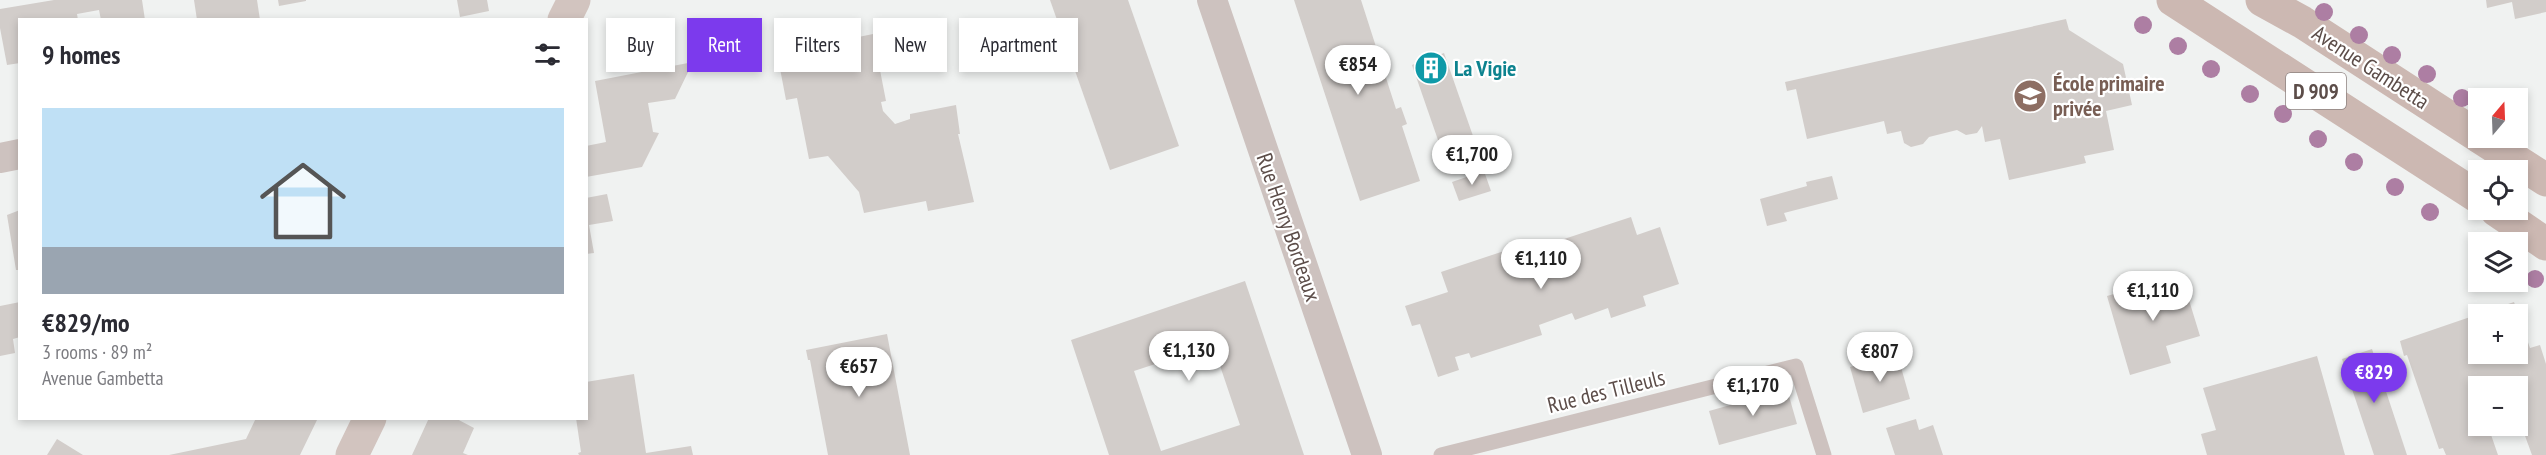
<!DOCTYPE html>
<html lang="en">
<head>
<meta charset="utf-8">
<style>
	body { margin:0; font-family:"PT Sans Narrow",sans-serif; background:#f2f2f3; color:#2b2b33; height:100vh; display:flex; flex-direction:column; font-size:22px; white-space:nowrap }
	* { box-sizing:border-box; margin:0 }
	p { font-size:20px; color:#7c7c81 }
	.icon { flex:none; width:33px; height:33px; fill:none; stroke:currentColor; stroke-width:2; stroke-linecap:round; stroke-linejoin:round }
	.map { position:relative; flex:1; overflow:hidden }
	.side { position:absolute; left:18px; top:18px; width:570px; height:402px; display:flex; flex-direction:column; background:#fff; border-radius:0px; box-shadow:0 3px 9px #0003 }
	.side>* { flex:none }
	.guide { position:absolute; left:606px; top:18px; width:570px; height:54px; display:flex; gap:12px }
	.needle { width:39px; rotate:19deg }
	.controls { position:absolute; left:2468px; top:88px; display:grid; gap:12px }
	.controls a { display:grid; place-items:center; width:60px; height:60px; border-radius:0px; background:#fff; box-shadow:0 3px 9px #0003; font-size:30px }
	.price { position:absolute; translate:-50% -51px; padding:0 14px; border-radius:21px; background:#fff; color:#222; font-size:20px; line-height:39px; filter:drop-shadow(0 2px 3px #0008) }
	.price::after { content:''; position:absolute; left:50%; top:36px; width:18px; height:14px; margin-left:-9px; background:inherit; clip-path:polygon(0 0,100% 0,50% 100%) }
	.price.active { background:#7c3aed; color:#fff }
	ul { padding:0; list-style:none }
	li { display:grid; align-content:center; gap:12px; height:318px; padding:0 24px }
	li span { display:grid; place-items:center; height:186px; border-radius:0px; color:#555 }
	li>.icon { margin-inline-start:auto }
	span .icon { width:108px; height:108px; fill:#fffc; stroke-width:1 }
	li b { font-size:26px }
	h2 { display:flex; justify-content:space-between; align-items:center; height:72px; padding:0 24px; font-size:26px }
	.pill { padding:0 21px; border-radius:0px; background:#fff; box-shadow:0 3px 9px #0003; font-size:21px; line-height:54px }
	.pill.active { background:#7c3aed; color:#fff }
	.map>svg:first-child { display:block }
	.building { fill:#d2cdca; fill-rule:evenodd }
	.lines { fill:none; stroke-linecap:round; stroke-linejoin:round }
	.service { stroke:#cdc2bf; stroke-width:15 }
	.minor { stroke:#cdc2bf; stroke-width:30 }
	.secondary { stroke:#d2c4bf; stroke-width:33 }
	.primary { stroke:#ccb8b2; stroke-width:33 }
	.tree { fill:#ad7ea3 }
	.labels { text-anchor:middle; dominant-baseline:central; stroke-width:4.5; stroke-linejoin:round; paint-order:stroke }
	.shield { fill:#fff; stroke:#8d8280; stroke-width:1.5 }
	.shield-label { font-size:21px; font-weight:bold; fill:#5c4d49 }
	.street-label { font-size:22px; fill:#5c4d49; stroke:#fff }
	.culture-label { font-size:22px; font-weight:bold; fill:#0d838f; stroke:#fff; text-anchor:start }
	.education-label { font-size:22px; font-weight:bold; fill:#785e54; stroke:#fff; text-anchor:start }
</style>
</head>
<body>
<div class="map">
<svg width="2546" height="455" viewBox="0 0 2546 455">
	<rect width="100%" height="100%" fill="#f0f2f1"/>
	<!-- building -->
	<g class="building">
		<path d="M 54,0 L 142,0 L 145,20 L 101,20 L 99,10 L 77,14 L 78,20 L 20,20 L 20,63 L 7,65 L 0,28 L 0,9 Z"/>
		<path d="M 194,0 L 257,0 L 260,20 L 197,20 Z"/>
		<path d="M 278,0 L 306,0 L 306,1 L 279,6 Z"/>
		<path d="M 457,0 L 487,0 L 489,11 L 460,17 Z"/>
		<path d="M 1050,0 L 1128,0 L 1179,146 L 1110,170 Z"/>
		<path d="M 1294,0 L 1361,0 L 1396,109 L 1401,107 L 1407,124 L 1402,126 L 1420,181 L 1360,201 Z"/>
		<path d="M 2486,0 L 2546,0 L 2546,12 L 2515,19 L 2512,2 L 2487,8 Z"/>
		<path d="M 2066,19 L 2069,30 L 2123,64 L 2132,105 L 2106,111 L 2114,150 L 2084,156 L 2086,163 L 2009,180 L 2000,139 L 1985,142 L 1982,126 L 1977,133 L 1966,135 L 1957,130 L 1929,137 L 1923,144 L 1911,147 L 1904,143 L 1901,131 L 1887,134 L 1884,121 L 1807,139 L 1796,89 L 1787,91 L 1785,82 Z"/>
		<path d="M 873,34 L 886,101 L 881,102 L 883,111 L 895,124 L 910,119 L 910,114 L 956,105 L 960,134 L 958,134 L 974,202 L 928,211 L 926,201 L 864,213 L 859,192 L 828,156 L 809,159 L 797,98 L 786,100 L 777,53 L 845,42 L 844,40 Z"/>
		<path d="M 1444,53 L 1480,156 L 1447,166 L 1412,65 Z"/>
		<path d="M 688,63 L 691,66 L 675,99 L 648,103 L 653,132 L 659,133 L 642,167 L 586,177 L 586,146 L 606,142 L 595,81 Z"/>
		<path d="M 1484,171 L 1491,191 L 1459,201 L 1452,182 Z"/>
		<path d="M 1832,176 L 1838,199 L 1784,213 L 1787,221 L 1767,226 L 1760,199 L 1807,186 L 1806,182 Z"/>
		<path d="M 607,194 L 613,221 L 589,225 L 594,253 L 586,254 L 586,198 Z"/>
		<path d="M 20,210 L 20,270 L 16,270 L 7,215 Z"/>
		<path d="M 1631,217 L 1637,235 L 1660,227 L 1679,284 L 1643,296 L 1646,306 L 1611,318 L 1608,308 L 1575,320 L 1572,313 L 1539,325 L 1542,335 L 1471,358 L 1469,353 L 1455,357 L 1459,370 L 1438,377 L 1420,324 L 1412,326 L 1405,306 L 1448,292 L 1441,272 L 1531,242 L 1536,255 L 1567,245 L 1564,239 Z"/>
		<path d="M 2181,274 L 2200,336 L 2166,346 L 2171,363 L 2130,375 L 2107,296 Z"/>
		<path d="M 1245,281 L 1304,455 L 1109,455 L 1071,340 ZM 1213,345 L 1240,425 L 1161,451 L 1134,371 Z"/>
		<path d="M 20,302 L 20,337 L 13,339 L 15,353 L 0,356 L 0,306 Z"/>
		<path d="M 2514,302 L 2530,348 L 2540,345 L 2546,364 L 2546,455 L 2532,455 L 2517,414 L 2517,387 L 2478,387 L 2478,426 L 2488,426 L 2498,455 L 2446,455 L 2443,448 L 2439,449 L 2407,355 L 2404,356 L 2400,341 ZM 2478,315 L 2517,315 L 2517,354 L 2478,354 Z"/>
		<path d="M 887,334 L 910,455 L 828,455 L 810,360 L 808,360 L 806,350 Z"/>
		<path d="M 2372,349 L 2407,455 L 2374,455 L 2342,359 Z"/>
		<path d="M 1897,353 L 1910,399 L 1863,413 L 1850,367 Z"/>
		<path d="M 2317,356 L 2345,455 L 2207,455 L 2201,434 L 2216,430 L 2203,388 Z"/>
		<path d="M 634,374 L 646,453 L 691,446 L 693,455 L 579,455 L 578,453 L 581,452 L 576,418 L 586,418 L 586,382 Z"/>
		<path d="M 1787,389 L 1797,424 L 1719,445 L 1709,411 Z"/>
		<path d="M 256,418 L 317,420 L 300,455 L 169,455 L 246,439 Z"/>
		<path d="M 429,418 L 455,418 L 474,428 L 463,453 L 468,455 L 412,455 Z"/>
		<path d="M 1916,419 L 1919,430 L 1933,425 L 1943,455 L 1895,455 L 1886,428 Z"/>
		<path d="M 57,439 L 83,455 L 47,455 Z"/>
	</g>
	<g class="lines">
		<!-- service -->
		<path class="service" d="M 1441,455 L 1796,366 L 1824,455"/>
		<!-- minor -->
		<g class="minor">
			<path d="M 1212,0 L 1367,455"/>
			<path d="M 0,158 L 20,154"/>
		</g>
		<!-- secondary -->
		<g class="secondary">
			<path d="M 564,20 L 574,0"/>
			<path d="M 352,455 L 370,418"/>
		</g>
		<!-- primary -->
		<g class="primary">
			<path d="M 2173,0 L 2478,197"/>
			<path d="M 2262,0 L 2302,22 L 2478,136"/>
			<path d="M 2481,138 L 2546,180"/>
			<path d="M 2496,210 L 2546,244"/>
		</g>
	</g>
	<!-- trees -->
	<g class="tree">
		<circle cx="2324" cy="12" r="9"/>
		<circle cx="2143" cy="25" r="9"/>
		<circle cx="2359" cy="35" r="9"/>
		<circle cx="2178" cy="46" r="9"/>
		<circle cx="2392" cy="55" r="9"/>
		<circle cx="2211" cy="69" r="9"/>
		<circle cx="2427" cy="74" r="9"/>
		<circle cx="2250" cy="94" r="9"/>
		<circle cx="2462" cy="98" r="9"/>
		<circle cx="2283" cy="114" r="9"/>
		<circle cx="2318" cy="139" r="9"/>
		<circle cx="2354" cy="162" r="9"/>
		<circle cx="2395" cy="187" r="9"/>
		<circle cx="2430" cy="212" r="9"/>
		<circle cx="2535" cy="279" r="9"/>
	</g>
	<!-- icons -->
	<defs>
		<symbol id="building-disc" viewBox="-11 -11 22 22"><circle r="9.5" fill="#0f9aa8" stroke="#fff"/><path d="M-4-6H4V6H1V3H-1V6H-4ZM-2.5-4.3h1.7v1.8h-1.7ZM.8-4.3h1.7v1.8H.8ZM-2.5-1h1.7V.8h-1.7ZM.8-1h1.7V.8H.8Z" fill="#fff"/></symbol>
		<symbol id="school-disc" viewBox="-11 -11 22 22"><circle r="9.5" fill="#8d6e63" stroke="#fff"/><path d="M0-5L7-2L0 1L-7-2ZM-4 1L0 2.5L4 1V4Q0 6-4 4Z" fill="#fff"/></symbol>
	</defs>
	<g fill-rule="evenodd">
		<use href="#building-disc" x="1412" y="49" width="38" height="38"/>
		<use href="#school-disc" x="2011" y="77" width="38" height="38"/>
	</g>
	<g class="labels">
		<!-- shield labels -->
		<rect class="shield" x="2286" y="73" width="60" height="36" rx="4.5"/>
		<g class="shield-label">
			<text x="2316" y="91">D 909</text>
		</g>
		<!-- street labels -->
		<g class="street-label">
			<text transform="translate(2371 67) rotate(33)">Avenue Gambetta</text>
			<text transform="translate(1289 227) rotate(71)">Rue Henry Bordeaux</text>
			<text transform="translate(1606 391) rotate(-14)">Rue des Tilleuls</text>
		</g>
		<!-- culture labels -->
		<g class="culture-label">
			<text x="1454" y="68">La Vigie</text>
		</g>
		<!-- education labels -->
		<g class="education-label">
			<text x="2053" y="83">École primaire<tspan x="2053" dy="25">privée</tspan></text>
		</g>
	</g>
</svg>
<div class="controls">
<a><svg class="needle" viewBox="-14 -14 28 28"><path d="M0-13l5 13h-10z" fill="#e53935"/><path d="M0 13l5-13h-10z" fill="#7c7c81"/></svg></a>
<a><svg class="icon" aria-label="locate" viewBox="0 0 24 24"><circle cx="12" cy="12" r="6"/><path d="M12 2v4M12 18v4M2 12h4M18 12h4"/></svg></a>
<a><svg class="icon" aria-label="layers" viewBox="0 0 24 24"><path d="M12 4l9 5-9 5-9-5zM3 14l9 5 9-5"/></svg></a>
<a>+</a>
<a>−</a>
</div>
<b class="price" style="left:1358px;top:96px">€854</b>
<b class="price" style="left:1472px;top:186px">€1,700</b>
<b class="price" style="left:1541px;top:290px">€1,110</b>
<b class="price" style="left:2153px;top:322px">€1,110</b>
<b class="price" style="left:1189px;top:382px">€1,130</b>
<b class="price" style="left:1880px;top:383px">€807</b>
<b class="price" style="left:859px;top:398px">€657</b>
<b class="price active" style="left:2374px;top:404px">€829</b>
<b class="price" style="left:1753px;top:417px">€1,170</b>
<div class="guide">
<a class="pill">Buy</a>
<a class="pill active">Rent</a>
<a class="pill">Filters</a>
<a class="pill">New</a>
<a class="pill">Apartment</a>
</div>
<section class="side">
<h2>9 homes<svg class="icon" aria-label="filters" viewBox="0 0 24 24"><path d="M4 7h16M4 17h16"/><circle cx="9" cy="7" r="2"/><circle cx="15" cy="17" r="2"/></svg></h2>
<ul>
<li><span style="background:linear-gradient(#bfe0f5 75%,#9aa5b1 0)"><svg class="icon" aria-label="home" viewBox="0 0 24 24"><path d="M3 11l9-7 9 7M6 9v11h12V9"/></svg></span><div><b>€829/mo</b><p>3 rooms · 89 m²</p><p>Avenue Gambetta</p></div></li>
</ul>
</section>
</div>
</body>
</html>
